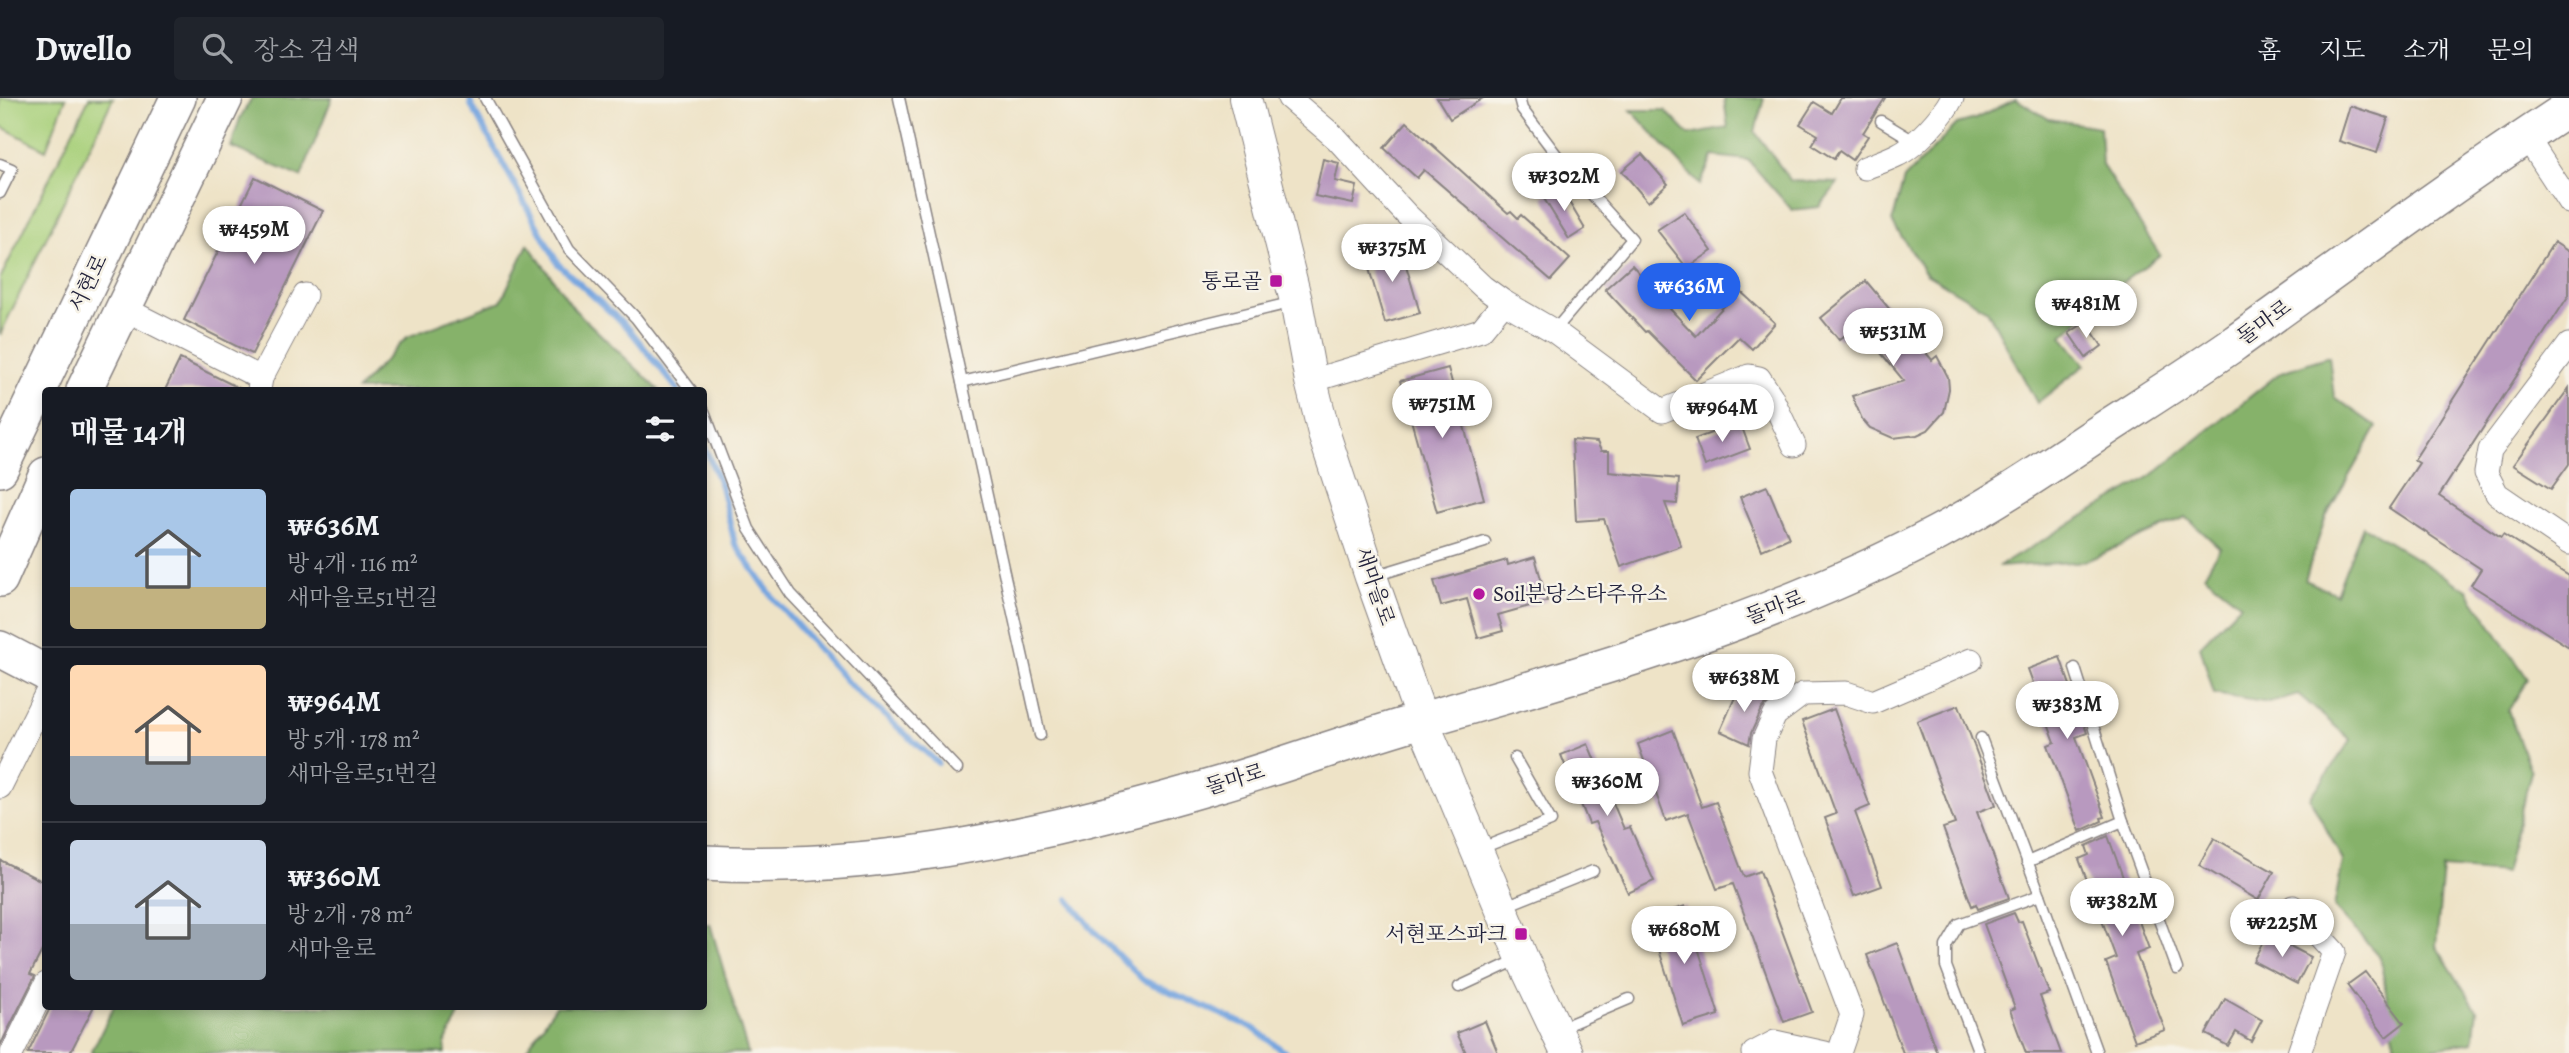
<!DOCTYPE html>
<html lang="ko">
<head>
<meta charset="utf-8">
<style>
	body { margin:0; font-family:Alegreya,"Noto Serif KR",serif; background:#20242c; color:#f1f3f6; height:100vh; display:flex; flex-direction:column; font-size:26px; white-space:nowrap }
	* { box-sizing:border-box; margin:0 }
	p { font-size:23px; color:#9ea1a6 }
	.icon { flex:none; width:38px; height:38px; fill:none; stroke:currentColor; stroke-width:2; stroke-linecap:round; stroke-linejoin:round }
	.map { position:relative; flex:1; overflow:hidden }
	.panel { position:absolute; left:42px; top:289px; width:665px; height:623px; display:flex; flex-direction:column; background:#171b24; border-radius:7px; box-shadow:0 4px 10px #0003 }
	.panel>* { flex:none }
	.price { position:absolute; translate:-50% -60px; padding:0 16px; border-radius:24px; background:#fff; color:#222; font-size:23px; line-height:46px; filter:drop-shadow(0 2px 4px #0008) }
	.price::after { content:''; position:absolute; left:50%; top:42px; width:21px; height:16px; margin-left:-10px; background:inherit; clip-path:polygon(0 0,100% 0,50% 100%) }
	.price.selected { background:#2563eb; color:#fff }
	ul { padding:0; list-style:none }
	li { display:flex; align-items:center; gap:21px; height:175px; padding:0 28px }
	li+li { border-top:2px solid #363941 }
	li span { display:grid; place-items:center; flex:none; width:196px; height:140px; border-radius:7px; color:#555 }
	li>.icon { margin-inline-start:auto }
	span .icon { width:84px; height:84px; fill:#fffc; stroke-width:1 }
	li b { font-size:30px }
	h2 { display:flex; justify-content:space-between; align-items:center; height:84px; padding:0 28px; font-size:30px }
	header { display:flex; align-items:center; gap:42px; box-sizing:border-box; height:98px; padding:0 35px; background:#171b24; border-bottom:2px solid #363941 }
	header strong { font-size:33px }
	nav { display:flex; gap:38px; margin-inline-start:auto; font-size:24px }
	.search { width:490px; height:63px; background:#20242c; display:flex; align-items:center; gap:18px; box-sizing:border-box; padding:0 24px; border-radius:7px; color:#9ea1a6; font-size:26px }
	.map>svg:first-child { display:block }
	.green { fill:#a9d07b; stroke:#66795b; stroke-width:2 }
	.forest { fill:#86b26b; stroke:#546a53; stroke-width:2 }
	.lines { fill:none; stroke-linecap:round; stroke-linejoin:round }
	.stream { stroke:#76a5df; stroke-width:6 }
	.building { fill:#b899bf }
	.lane-casing { stroke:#888281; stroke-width:13 }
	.street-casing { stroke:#888281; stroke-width:25 }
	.secondary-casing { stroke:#888281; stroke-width:34 }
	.primary-casing { stroke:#888281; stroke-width:38 }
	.lane { stroke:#fff; stroke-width:10 }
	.street { stroke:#fff; stroke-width:23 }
	.secondary { stroke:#fff; stroke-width:32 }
	.primary { stroke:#fff; stroke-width:35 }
	.poi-dot { fill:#b5179e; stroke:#f7f3e8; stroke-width:2.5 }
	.labels { text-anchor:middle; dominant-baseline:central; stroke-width:5; stroke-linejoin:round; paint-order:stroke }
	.poi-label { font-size:21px; fill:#22223b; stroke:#f7f3e8; text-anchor:end }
	.street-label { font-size:21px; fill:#22223b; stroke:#f7f3e8 }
</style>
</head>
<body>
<header>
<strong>Dwello</strong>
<div class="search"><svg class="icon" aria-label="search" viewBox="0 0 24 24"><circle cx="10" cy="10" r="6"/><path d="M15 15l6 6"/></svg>장소 검색</div>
<nav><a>홈</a><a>지도</a><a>소개</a><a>문의</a></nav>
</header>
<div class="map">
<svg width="2569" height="955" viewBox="0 0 2569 955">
	<rect width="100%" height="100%" fill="#f7f3e8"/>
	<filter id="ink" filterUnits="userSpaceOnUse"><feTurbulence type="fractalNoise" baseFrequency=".0143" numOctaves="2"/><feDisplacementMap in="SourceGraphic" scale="14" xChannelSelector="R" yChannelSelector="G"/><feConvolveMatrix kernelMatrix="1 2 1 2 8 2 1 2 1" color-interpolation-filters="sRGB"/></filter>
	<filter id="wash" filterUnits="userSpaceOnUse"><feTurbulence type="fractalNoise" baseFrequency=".00686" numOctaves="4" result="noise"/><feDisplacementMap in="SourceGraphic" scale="28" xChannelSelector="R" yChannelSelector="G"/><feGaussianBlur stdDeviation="1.57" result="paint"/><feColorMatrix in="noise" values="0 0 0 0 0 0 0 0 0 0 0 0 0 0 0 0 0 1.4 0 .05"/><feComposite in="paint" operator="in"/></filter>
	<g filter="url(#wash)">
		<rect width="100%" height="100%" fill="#eee3c7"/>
		<!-- green -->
		<g class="green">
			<path d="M 0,0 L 66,0 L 46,52 L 0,28 Z"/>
			<path d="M 89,0 L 113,0 L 0,237 L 0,181 Z"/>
		</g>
		<!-- forest -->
		<g class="forest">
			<path d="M 252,0 L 332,0 L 301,79 L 231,49 L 240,20 Z"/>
			<path d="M 1724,0 L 1764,0 L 1755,34 L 1791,83 L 1838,85 L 1819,109 L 1792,112 L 1748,62 L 1713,58 L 1700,87 L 1631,12 L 1665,12 L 1689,37 L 1728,30 Z"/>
			<path d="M 2016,1 L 2049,21 L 2100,29 L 2102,67 L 2160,157 L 2104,198 L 2062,238 L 2085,267 L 2037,305 L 1987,212 L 1926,176 L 1892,124 L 1904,81 L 1957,26 L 1975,21 Z"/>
			<path d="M 528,146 L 575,212 L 659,292 L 357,292 L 407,239 L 501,203 Z"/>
			<path d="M 2329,258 L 2334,299 L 2377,329 L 2326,418 L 2305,482 L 2336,496 L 2363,428 L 2467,492 L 2528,581 L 2508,613 L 2531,674 L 2505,775 L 2443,770 L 2436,848 L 2477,912 L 2473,944 L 2433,950 L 2434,955 L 2396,955 L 2380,859 L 2334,809 L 2343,763 L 2310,700 L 2351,642 L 2298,596 L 2269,605 L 2214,596 L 2200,548 L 2241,506 L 2204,477 L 2220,450 L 2186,419 L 2086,463 L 1998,469 L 2151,378 L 2281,274 Z"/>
			<path d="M 710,826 L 748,955 L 524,955 L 556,908 L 704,908 L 704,827 Z"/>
			<path d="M 114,908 L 459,908 L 462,911 L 445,945 L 446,955 L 91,955 Z"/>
		</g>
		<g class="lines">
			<!-- stream -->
			<g class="stream">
				<path d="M 470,0 L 471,7 L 558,166 L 629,231 L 678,292"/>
				<path d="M 704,347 L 721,388 L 735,446 L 774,501 L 848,585 L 938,665"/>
				<path d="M 1068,801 L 1095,834 L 1143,882 L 1253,930 L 1286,955"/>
			</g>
		</g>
		<g id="blocks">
			<!-- building -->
			<g class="building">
				<path d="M 1437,0 L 1483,0 L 1450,21 Z"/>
				<path d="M 1841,0 L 1885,0 L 1863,35 L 1868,38 L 1852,62 L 1839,53 L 1834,61 L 1812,47 L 1818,37 L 1800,26 L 1814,4 L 1832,15 Z"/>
				<path d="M 2350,8 L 2388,20 L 2377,55 L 2339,43 Z"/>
				<path d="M 1407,24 L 1508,115 L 1511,113 L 1518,120 L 1521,117 L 1570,161 L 1551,182 L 1424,72 L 1417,80 L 1384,50 Z"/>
				<path d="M 1642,56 L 1668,86 L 1648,104 L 1622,73 Z"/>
				<path d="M 1323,61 L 1339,65 L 1335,83 L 1357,88 L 1353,106 L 1315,98 Z"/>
				<path d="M 255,79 L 323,113 L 252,256 L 184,222 Z"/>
				<path d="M 1560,89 L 1585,131 L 1569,141 L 1543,99 Z"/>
				<path d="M 1684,114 L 1712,153 L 1687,170 L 1657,132 Z"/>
				<path d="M 2554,144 L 2569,154 L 2569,197 L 2439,398 L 2501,439 L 2503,436 L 2569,478 L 2569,549 L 2471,487 L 2481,471 L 2389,410 L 2419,365 L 2414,362 Z"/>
				<path d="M 1400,147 L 1420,215 L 1385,225 L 1365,157 Z"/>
				<path d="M 1632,167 L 1671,210 L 1670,211 L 1696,238 L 1739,192 L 1775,225 L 1752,251 L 1739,239 L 1696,282 L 1647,233 L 1645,234 L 1605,191 Z"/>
				<path d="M 1866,183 L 1932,262 L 1937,258 L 1948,279 L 1949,291 L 1944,314 L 1928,332 L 1917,337 L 1893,340 L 1870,330 L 1862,321 L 1852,298 L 1904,283 L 1858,227 L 1839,242 L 1821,220 Z"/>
				<path d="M 2086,224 L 2102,248 L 2086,260 L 2069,235 Z"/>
				<path d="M 180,261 L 243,292 L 165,292 Z"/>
				<path d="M 1448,270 L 1484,401 L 1437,414 L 1400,283 Z"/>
				<path d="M 2569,290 L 2569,366 L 2551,391 L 2513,367 Z"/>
				<path d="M 1740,324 L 1750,351 L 1705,368 L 1695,341 Z"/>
				<path d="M 1572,342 L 1597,344 L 1601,353 L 1609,353 L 1609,374 L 1679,381 L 1677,406 L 1665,405 L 1681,448 L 1621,469 L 1604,421 L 1576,423 Z"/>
				<path d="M 1767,388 L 1789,440 L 1762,452 L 1740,399 Z"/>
				<path d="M 1535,459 L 1547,503 L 1498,517 L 1503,533 L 1478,540 L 1467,501 L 1441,508 L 1434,483 L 1507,462 L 1508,467 Z"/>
				<path d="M 2060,559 L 2087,635 L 2076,639 L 2105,719 L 2101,720 L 2102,723 L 2080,733 L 2048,647 L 2055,644 L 2028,571 Z"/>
				<path d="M 1740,588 L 1771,602 L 1762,611 L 1751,635 L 1749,646 L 1720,633 Z"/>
				<path d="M 1959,607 L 1996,707 L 1977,714 L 2009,800 L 1978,811 L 1976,806 L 1972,808 L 1943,730 L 1955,726 L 1917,623 Z"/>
				<path d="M 1834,611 L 1870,708 L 1855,714 L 1882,788 L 1854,798 L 1825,720 L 1836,716 L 1802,623 Z"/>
				<path d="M 1673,632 L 1702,709 L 1716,704 L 1744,779 L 1760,773 L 1812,914 L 1784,924 L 1733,786 L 1717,791 L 1688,715 L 1666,723 L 1638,646 Z"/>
				<path d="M 1588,646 L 1624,731 L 1630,729 L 1654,783 L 1628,795 L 1595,724 L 1589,726 L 1561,657 Z"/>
				<path d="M 2108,738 L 2149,851 L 2136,856 L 2165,932 L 2135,943 L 2106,864 L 2116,860 L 2079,761 L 2089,757 L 2086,748 Z"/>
				<path d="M 2214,740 L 2274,774 L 2258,802 L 2199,767 Z"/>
				<path d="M 0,762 L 46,785 L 46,845 L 30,876 L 35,878 L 0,948 Z"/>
				<path d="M 1685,808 L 1719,917 L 1683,928 L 1649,820 Z"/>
				<path d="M 2014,815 L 2018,824 L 2022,823 L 2049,895 L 2040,898 L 2061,955 L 2026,955 L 2010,912 L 2015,910 L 1984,826 Z"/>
				<path d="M 2267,836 L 2311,859 L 2297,886 L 2253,863 Z"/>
				<path d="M 1897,845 L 1937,955 L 1903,955 L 1867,857 Z"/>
				<path d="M 2365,874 L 2404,925 L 2386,939 L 2347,887 Z"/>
				<path d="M 2225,901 L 2262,922 L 2251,943 L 2236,934 L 2228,948 L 2206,936 Z"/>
				<path d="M 51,908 L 94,908 L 70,955 L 28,955 Z"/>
				<path d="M 1485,923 L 1498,955 L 1466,955 L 1457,935 Z"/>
			</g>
		</g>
	</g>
	<g filter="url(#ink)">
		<use href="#blocks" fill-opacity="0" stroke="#888281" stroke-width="2"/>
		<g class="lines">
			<defs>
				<g id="lane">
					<path d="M 485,0 L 569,151 L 636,220 L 691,292"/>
					<path d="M 899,0 L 1040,637"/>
					<path d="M 1519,0 L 1522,11 L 1558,59 L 1632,141 L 1554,233"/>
					<path d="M 1881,23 L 1914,43"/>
					<path d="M 0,66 L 12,71 L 0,95"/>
					<path d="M 962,284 L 1294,204"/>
					<path d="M 704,313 L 749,431 L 791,496 L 957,671"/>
					<path d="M 1374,478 L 1485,444"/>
					<path d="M 2075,570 L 2123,723"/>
					<path d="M 1981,640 L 2040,797"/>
					<path d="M 1479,751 L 1551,723 L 1515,660"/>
					<path d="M 2027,764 L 2123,723 L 2177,871"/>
					<path d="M 1503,809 L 1593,773"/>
					<path d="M 1459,889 L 1519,861"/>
					<path d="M 1558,931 L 1629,901"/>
					<path d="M 1979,955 L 1946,868 L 1946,848 L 1959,826 L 2040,797 L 2097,955"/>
				</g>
				<g id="street">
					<path d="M 1289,0 L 1337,41 L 1406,116 L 1483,189 L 1504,204 L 1554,233 L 1662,313 L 1749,278 L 1759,280 L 1771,298 L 1794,347"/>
					<path d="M 2526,38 L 2569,104"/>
					<path d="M 1865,70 C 1875,66 1887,62 1897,57 C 1915,49 1943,18 1952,0"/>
					<path d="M 123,210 L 261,280 L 259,292"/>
					<path d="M 2569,247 L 2490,352 L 2486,375 L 2497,396 L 2569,445"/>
					<path d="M 261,280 L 305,197"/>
					<path d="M 1311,283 L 1481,232 L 1504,204"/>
					<path d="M 0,689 L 46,596"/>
					<path d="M 2293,809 L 2334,854 L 2299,955"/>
					<path d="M 12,955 L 46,886"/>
					<path d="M 1754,955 L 1775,944 L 1825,955"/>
					<path d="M 1839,955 L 1852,917 L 1760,673 L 1764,641 L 1775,617 L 1803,596 L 1846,595 L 1873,604 L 1971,562"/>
				</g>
				<path id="secondary" d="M 1245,0 L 1296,203 L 1311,283 L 1325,339 L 1371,479 L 1422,622 L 1522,860 L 1567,955"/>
				<g id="primary">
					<path d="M 84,292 L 225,0"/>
					<path d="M 0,371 L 178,0"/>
					<path d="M 0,481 L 46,377"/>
					<path d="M 0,551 L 46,575"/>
					<path d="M 704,765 C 878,775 1053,735 1220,686 C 1289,666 1357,640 1426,621 C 1601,571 1776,521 1938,435 C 1998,403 2055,364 2112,326 C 2152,300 2193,274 2232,247 C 2344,167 2454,85 2569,10"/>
				</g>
			</defs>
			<!-- lane casing -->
			<use href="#lane" class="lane-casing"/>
			<!-- street casing -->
			<use href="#street" class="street-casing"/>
			<!-- secondary casing -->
			<use href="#secondary" class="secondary-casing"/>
			<!-- primary casing -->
			<use href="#primary" class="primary-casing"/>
			<!-- lane -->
			<use href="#lane" class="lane"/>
			<!-- street -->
			<use href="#street" class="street"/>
			<!-- secondary -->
			<use href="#secondary" class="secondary"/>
			<!-- primary -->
			<use href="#primary" class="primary"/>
		</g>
	</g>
	<!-- markers -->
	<g class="poi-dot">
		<rect x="1269" y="176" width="14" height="14" rx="3.5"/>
		<circle cx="1479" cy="496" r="7"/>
		<rect x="1514" y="829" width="14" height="14" rx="3.5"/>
	</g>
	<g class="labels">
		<!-- poi labels -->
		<g class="poi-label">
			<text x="1262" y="183">통로골</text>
			<text x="1493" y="496" text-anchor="start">Soil분당스타주유소</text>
			<text x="1507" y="836">서현포스파크</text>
		</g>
		<!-- street labels -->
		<g class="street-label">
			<text transform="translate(88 185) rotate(-64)">서현로</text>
			<text transform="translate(2264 224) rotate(-36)">돌마로</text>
			<text transform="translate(1375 488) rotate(71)">새마을로</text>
			<text transform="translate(1775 509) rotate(-21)">돌마로</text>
			<text transform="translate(1235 681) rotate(-17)">돌마로</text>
		</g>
	</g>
</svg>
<b class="price" style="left:1564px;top:115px">₩302M</b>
<b class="price" style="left:254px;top:168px">₩459M</b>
<b class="price" style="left:1392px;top:186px">₩375M</b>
<b class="price selected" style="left:1689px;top:225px">₩636M</b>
<b class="price" style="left:2086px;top:242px">₩481M</b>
<b class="price" style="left:1893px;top:270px">₩531M</b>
<b class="price" style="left:1442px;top:342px">₩751M</b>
<b class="price" style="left:1722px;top:346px">₩964M</b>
<b class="price" style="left:1744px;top:616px">₩638M</b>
<b class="price" style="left:2067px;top:643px">₩383M</b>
<b class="price" style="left:1607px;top:720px">₩360M</b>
<b class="price" style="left:2122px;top:840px">₩382M</b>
<b class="price" style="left:2282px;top:861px">₩225M</b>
<b class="price" style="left:1684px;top:868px">₩680M</b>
<section class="panel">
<h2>매물 14개<svg class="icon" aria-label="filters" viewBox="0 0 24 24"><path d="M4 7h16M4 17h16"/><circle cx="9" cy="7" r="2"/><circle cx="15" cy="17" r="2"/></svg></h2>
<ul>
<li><span style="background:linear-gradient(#a9c7e8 70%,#c2b280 0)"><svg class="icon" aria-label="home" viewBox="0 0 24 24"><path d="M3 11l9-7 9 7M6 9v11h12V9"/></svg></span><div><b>₩636M</b><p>방 4개 · 116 m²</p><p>새마을로51번길</p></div></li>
<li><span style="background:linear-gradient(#ffd9b3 65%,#9aa5b1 0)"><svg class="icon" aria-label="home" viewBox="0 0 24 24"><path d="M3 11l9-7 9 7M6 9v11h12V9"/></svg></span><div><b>₩964M</b><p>방 5개 · 178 m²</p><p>새마을로51번길</p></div></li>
<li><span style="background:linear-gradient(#c9d6e8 60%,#9aa5b1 0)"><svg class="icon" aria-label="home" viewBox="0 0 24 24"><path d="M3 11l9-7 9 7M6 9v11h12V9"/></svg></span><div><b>₩360M</b><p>방 2개 · 78 m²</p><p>새마을로</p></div></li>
</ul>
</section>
</div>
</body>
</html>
